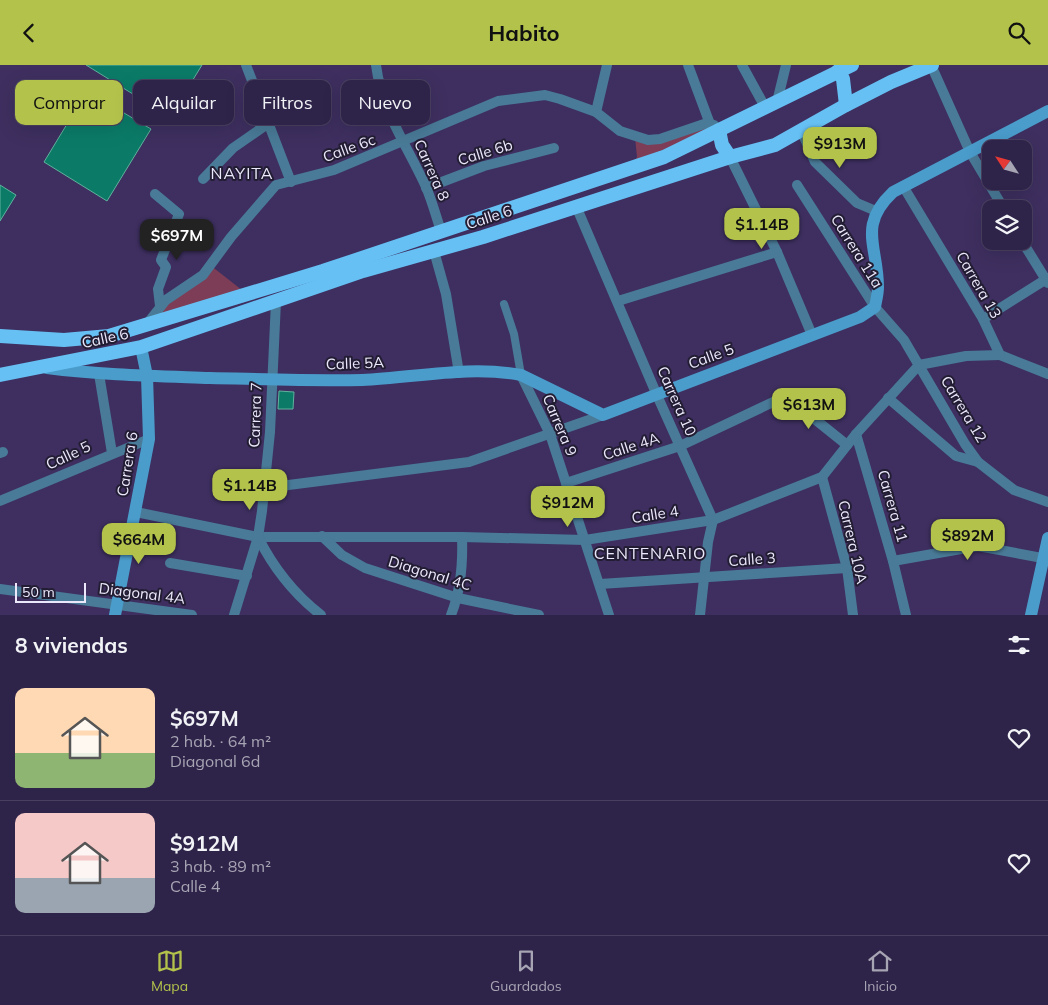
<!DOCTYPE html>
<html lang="es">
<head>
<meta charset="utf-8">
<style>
	body { margin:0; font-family:Mulish,sans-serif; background:#3a2f52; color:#f1f3f6; height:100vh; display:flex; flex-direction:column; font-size:19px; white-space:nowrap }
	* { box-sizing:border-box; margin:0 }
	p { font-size:16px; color:#a7a4b4 }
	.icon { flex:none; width:28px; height:28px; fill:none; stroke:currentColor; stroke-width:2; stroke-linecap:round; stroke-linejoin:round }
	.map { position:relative; height:550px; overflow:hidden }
	.details { display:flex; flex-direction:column; background:#2e2348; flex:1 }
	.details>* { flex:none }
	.guide { position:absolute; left:15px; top:15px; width:500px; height:45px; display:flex; gap:10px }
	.needle { width:32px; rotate:306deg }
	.controls { position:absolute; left:982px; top:75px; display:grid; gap:10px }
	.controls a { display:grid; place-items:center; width:50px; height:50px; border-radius:10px; background:#2e2348; box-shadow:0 5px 20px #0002,0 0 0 1px #494060; font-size:25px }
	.scale { position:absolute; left:15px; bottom:12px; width:71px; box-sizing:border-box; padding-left:5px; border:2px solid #ece8fb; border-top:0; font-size:14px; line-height:18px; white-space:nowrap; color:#ece8fb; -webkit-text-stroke:4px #231d33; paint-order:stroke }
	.price { position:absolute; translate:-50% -42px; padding:0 11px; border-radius:10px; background:#b3c24b; color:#111; font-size:16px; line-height:32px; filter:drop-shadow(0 1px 2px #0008) }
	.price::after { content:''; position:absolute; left:50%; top:30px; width:15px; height:11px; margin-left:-8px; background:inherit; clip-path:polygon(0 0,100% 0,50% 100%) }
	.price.on { background:#222; color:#fff }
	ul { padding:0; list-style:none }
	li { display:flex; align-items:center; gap:15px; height:125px; padding:0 15px }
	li+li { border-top:1px solid #494060 }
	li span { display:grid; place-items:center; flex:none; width:140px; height:100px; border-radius:10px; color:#555 }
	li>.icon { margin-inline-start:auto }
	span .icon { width:60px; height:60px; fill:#fffc; stroke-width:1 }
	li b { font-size:21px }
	h2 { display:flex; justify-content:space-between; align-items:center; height:60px; padding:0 15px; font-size:21px }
	.tag { padding:0 18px; border-radius:10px; background:#2e2348; box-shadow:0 5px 20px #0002,0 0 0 1px #494060; font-size:18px; line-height:45px }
	.tag.on { background:#b3c24b; color:#111 }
	header { display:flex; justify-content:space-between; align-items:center; height:65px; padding:0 15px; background:#b3c24b; color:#111; font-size:22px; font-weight:700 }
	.menu { display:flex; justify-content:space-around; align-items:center; height:70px; border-top:1px solid #494060; background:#2e2348; font-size:14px; color:#a7a4b4 }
	.menu a { display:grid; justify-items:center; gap:2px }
	.menu .on { color:#b3c24b }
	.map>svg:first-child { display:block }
	.green { fill:#7d3d57 }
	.building { fill:#0b7b68; stroke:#61b19d }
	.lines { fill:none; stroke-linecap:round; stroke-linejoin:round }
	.pedestrian { stroke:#497a97; stroke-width:8 }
	.minor { stroke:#497a97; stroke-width:10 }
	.secondary { stroke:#4a9ccb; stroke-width:12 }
	.trunk { stroke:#66c0f4; stroke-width:14 }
	.labels { text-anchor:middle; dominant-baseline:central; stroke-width:4; stroke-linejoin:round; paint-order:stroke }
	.street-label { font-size:15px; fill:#ece8fb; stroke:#231d33 }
	.neighbourhood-label { font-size:16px; letter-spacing:1px; fill:#ece8fb; stroke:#231d33 }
</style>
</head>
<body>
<header><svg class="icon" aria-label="back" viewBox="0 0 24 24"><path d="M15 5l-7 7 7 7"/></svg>Habito<svg class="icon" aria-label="search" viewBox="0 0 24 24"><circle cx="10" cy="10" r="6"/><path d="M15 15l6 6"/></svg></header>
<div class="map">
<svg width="1048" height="550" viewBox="0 0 1048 550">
	<rect width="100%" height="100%" fill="#3e2f60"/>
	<!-- green -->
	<g class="green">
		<path d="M 707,58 L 719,65 L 634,98 L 637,92 L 635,72 L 648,75 Z"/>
		<path d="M 210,200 L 247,229 L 146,260 Z"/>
	</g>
	<!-- building -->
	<g class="building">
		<path d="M 86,0 L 202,0 L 170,52 Z"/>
		<path d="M 87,26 L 151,64 L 107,136 L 44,97 Z"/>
		<path d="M 0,120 L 16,130 L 0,156 Z"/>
		<path d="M 279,326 L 294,327 L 293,344 L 278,344 Z"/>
	</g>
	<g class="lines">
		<!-- pedestrian -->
		<path class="pedestrian" d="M 504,239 L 514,269 L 521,310"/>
		<!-- minor -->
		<g class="minor">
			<path d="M 246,0 L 291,117"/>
			<path d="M 376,0 C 382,47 407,80 426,122 C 432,136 436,151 441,166"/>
			<path d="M 688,0 L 710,59"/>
			<path d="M 742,0 L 765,42"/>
			<path d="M 931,0 L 970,87 L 1004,144"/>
			<path d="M 777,37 L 786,0"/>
			<path d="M 596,47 L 607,0"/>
			<path d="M 802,67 L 815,97 L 857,138 L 876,146"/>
			<path d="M 730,92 L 777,187 L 812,270"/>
			<path d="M 203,114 L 233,83 L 269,58"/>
			<path d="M 797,120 L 875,242 L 904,275 L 965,379 L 978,397 L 1014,425 L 1048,437"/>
			<path d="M 903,121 L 983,254 L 1000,290 L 1048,309"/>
			<path d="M 426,123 L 484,101 L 554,83"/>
			<path d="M 155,129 L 179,149 L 161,195 L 166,202 L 158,224 L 160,241"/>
			<path d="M 576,141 L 656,328 L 713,455 L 708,477 L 700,550"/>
			<path d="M 1022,176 L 1048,218"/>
			<path d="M 434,186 L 446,229 L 459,308"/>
			<path d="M 618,236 L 777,187"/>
			<path d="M 983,254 L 1048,213"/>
			<path d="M 146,260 L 166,235 L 203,210 L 231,172 L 276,120 L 334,105 L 498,36 L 545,30 L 560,34 L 596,47 L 620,66 L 648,75 L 660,74 L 707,58 L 714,60 L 719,65"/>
			<path d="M 99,309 L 112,388"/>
			<path d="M 521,310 L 550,369 L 609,550"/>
			<path d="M 888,333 L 956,391 L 978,397"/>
			<path d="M 856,369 L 893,496 L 906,550"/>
			<path d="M 0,388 L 3,387"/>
			<path d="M 822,412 L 847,503 L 853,550"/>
			<path d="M 566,418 L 680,381 L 786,331 L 847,380"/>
			<path d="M 265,423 L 469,397 L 603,350"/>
			<path d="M 0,436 L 149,374"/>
			<path d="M 136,447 L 258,472 L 462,472 L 585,475 L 713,455 L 822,412 L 856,369 L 919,300 L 966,291 L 1000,290"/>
			<path d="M 322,471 L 342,490 L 365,503 L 458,533 L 539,550"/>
			<path d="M 258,472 C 273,502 294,529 321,550"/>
			<path d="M 893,496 L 978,481 L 1048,494"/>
			<path d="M 170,498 L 247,511"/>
			<path d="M 600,519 L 847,503"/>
			<path d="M 0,524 L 192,550"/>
			<path d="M 234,550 L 258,472 L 262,446 L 270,367 L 276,236"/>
			<path d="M 451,550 C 461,525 463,499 462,472"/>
		</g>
		<!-- secondary -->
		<g class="secondary">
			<path d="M 47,303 C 101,310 155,311 210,313 C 260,314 311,316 362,315 C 414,313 469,300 521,310 L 603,350 L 860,252 L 875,242 C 876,236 878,229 878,222 C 878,181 857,161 893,127 L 1048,46"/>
			<path d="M 115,550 L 149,374 L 147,311 L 141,282"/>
			<path d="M 1031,550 L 1048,473"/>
		</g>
		<!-- trunk -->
		<g class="trunk">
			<path d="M 838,6 L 843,14 L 846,40"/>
			<path d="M 719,65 L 722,80 L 730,92"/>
			<path d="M 0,271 L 64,275 L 109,271 L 323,206 L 664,92 L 852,0"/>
			<path d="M 0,310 L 141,282 L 363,206 L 483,172 L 730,92 L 775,80 L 846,40 L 891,17 L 932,0"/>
		</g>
	</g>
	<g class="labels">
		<!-- street labels -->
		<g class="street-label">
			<text transform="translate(349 83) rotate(-20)">Calle 6c</text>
			<text transform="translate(485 87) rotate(-17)">Calle 6b</text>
			<text transform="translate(432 105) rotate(66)">Carrera 8</text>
			<text transform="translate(489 152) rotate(-18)">Calle 6</text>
			<text transform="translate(857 186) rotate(58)">Carrera 11a</text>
			<text transform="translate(979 220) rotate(60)">Carrera 13</text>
			<text transform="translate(105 273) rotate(-12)">Calle 6</text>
			<text transform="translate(711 291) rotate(-20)">Calle 5</text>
			<text transform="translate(355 298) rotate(-2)">Calle 5A</text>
			<text transform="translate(677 336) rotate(66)">Carrera 10</text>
			<text transform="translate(964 344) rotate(59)">Carrera 12</text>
			<text transform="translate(255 350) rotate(-88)">Carrera 7</text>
			<text transform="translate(560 360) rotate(67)">Carrera 9</text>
			<text transform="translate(631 381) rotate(-18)">Calle 4A</text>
			<text transform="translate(68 390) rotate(-25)">Calle 5</text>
			<text transform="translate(127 399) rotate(-81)">Carrera 6</text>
			<text transform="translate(893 441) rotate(74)">Carrera 11</text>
			<text transform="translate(655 449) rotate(-9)">Calle 4</text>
			<text transform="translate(853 477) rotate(77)">Carrera 10A</text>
			<text transform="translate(752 494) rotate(-4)">Calle 3</text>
			<text transform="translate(430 508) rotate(17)">Diagonal 4C</text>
			<text transform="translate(142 528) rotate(7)">Diagonal 4A</text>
		</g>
		<!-- neighbourhood labels -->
		<g class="neighbourhood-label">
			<text x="242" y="108">NAYITA</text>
			<text x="650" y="488">CENTENARIO</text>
		</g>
	</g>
</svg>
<div class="controls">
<a><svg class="needle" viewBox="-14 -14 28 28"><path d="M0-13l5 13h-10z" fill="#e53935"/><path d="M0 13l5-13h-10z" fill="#a7a4b4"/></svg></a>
<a><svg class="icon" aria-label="layers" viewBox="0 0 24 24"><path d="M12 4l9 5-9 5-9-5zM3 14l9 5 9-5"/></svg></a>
</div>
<div class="scale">50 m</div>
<b class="price" style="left:840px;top:104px">$913M</b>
<b class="price" style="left:762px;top:185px">$1.14B</b>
<b class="price on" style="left:177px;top:196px">$697M</b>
<b class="price" style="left:809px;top:365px">$613M</b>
<b class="price" style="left:250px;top:446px">$1.14B</b>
<b class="price" style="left:568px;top:463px">$912M</b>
<b class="price" style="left:968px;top:496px">$892M</b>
<b class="price" style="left:139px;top:500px">$664M</b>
<div class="guide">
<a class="tag on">Comprar</a>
<a class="tag">Alquilar</a>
<a class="tag">Filtros</a>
<a class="tag">Nuevo</a>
</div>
</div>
<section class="details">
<h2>8 viviendas<svg class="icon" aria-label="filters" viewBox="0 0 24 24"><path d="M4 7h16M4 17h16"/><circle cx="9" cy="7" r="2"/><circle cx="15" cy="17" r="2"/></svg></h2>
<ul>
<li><span style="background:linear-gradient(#ffd9b3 65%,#8fb573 0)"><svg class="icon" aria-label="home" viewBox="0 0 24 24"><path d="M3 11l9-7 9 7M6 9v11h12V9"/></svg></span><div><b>$697M</b><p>2 hab. · 64 m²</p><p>Diagonal 6d</p></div><svg class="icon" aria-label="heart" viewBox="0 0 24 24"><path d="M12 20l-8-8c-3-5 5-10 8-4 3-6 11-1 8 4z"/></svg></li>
<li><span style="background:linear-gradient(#f6c9c9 65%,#9aa5b1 0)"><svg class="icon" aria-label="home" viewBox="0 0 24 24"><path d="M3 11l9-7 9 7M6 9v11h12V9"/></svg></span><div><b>$912M</b><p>3 hab. · 89 m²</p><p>Calle 4</p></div><svg class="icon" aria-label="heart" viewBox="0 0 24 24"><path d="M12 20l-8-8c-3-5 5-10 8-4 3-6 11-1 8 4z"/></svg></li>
</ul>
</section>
<nav class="menu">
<a class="on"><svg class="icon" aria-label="map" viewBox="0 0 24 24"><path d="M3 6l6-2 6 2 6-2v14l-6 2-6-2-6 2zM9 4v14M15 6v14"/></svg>Mapa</a>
<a><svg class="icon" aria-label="saved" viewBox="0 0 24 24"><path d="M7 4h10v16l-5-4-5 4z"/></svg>Guardados</a>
<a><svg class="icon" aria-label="home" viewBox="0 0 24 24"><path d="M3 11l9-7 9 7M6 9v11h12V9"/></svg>Inicio</a>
</nav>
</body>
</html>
